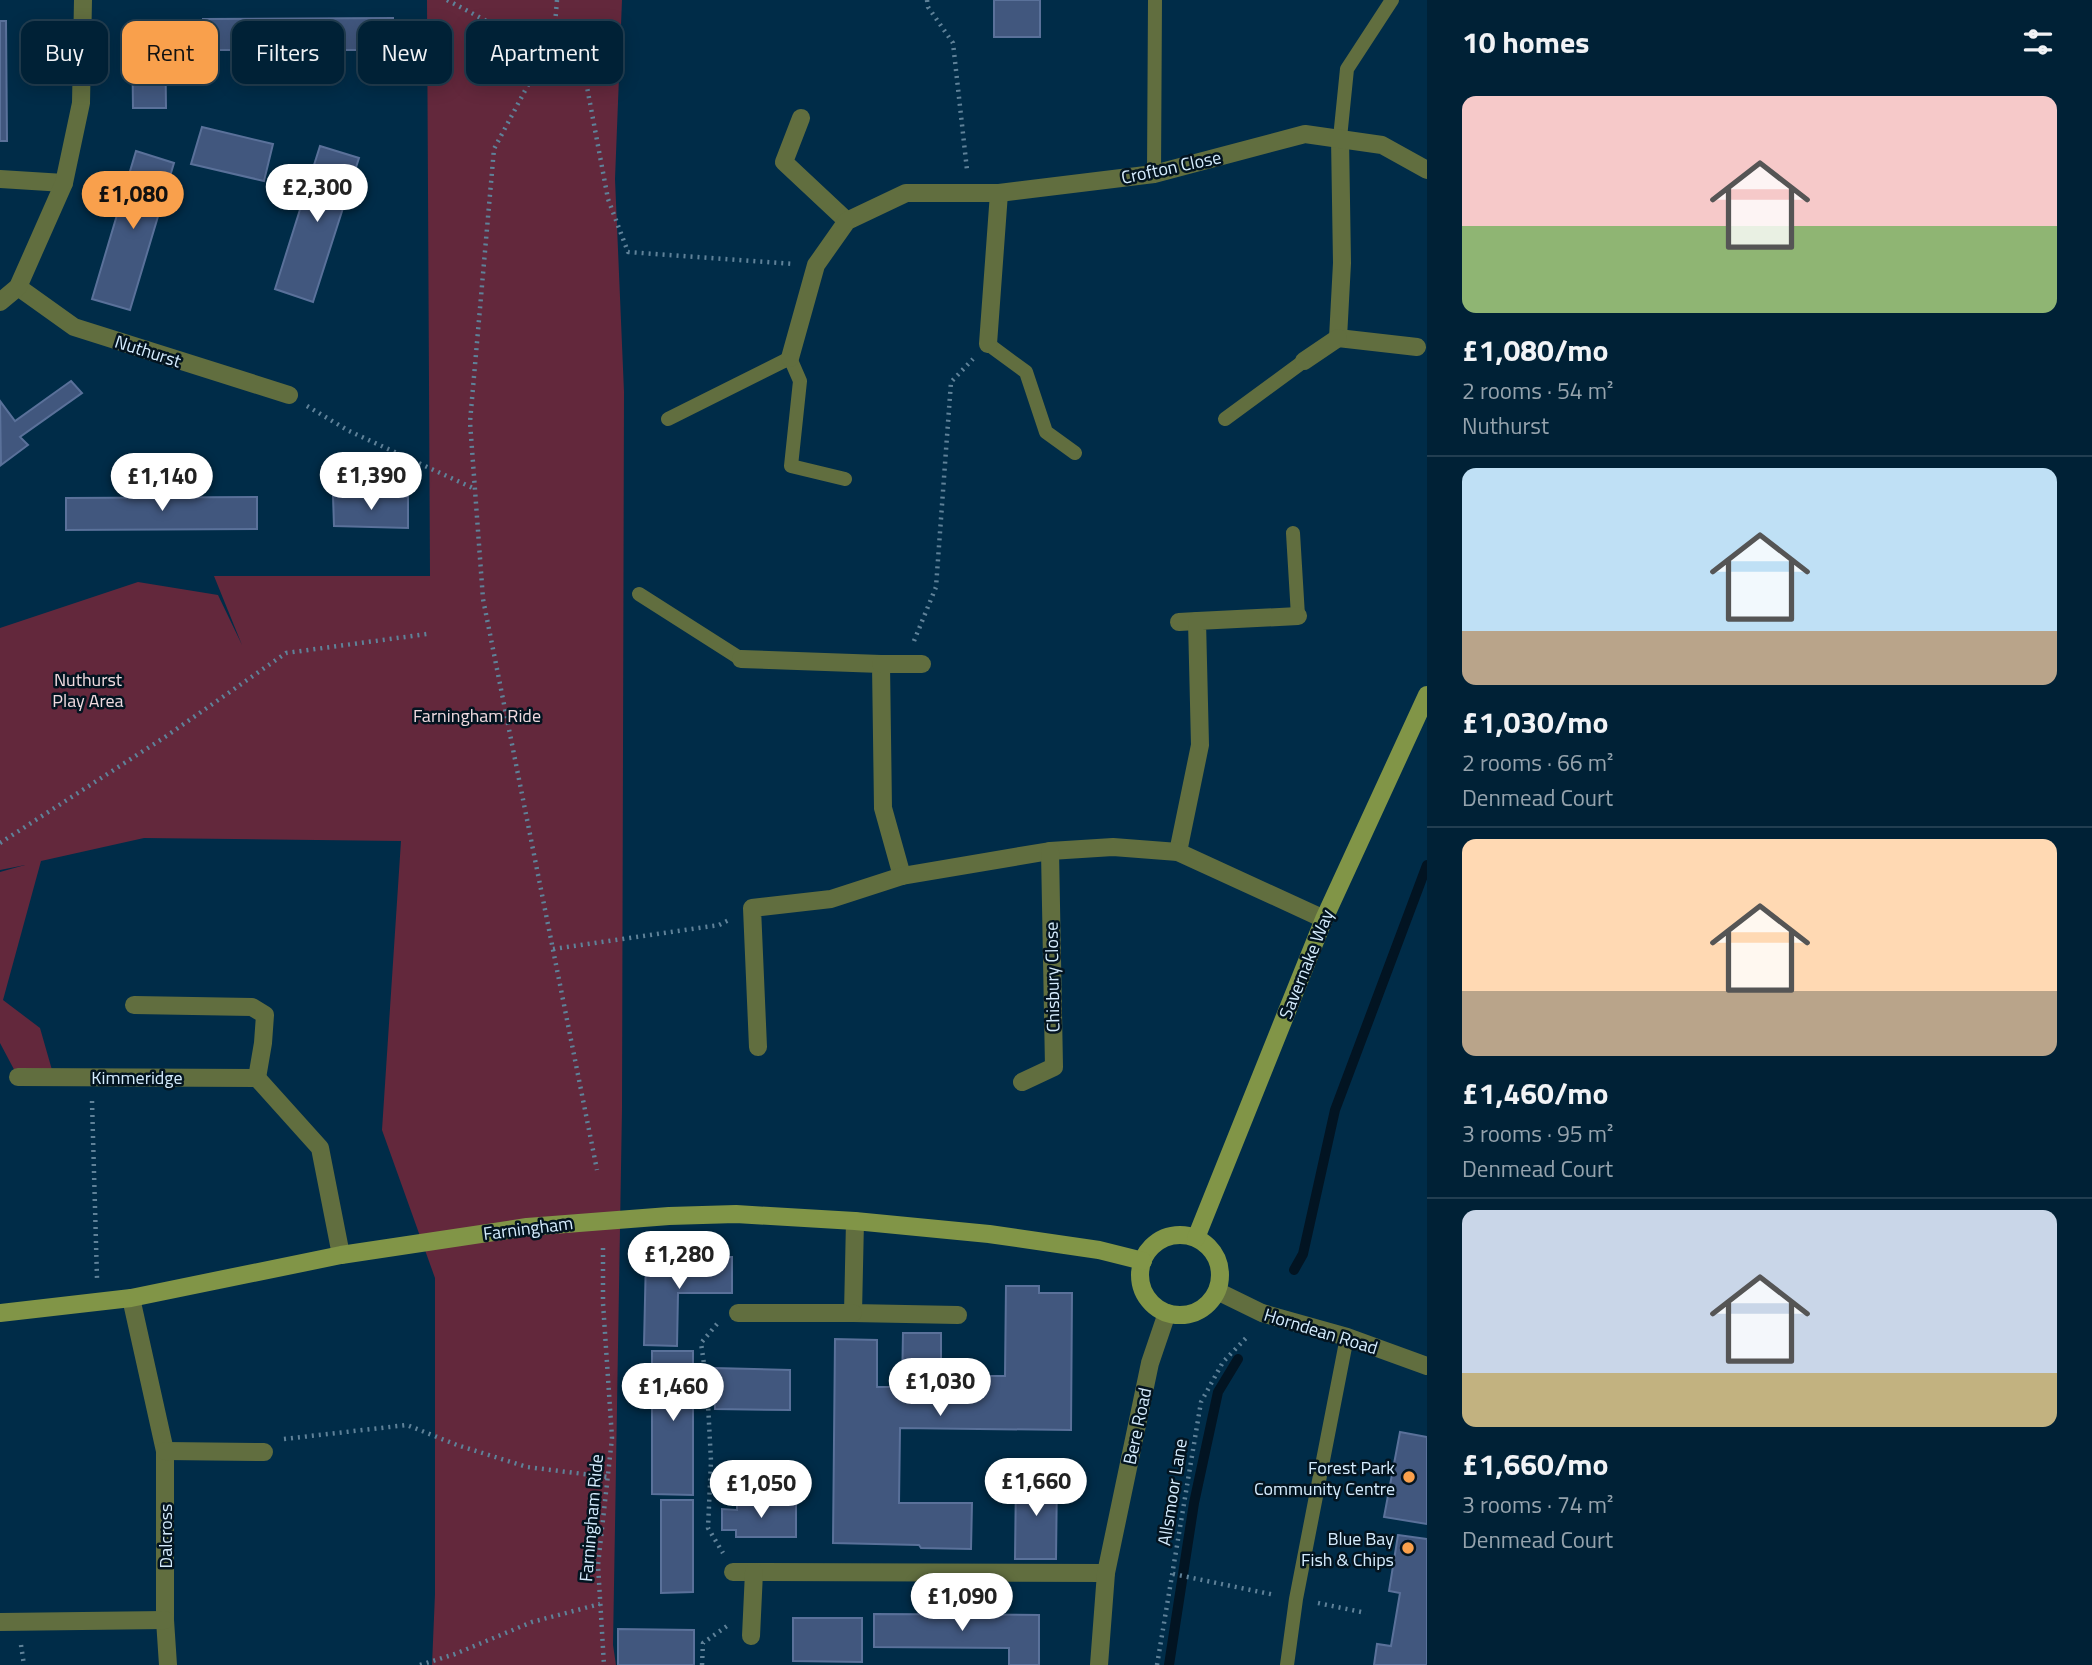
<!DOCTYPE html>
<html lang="en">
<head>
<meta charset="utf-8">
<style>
	body { margin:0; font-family:"Titillium Web",sans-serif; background:#0a293e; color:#f1f3f6; height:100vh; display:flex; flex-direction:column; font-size:26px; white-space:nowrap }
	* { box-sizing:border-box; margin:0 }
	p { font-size:23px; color:#95a3ad }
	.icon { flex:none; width:38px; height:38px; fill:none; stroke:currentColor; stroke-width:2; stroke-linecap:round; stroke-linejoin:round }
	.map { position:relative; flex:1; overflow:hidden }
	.sheet { display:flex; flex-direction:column; background:#002136; width:665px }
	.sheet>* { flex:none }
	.top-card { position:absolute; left:21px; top:21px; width:665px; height:63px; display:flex; gap:14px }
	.price { position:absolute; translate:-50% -60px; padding:0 16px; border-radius:24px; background:#fff; color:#222; font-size:23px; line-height:46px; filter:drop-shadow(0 2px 4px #0008) }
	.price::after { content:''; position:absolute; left:50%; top:42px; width:21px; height:16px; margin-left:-10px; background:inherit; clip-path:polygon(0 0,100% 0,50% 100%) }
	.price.active { background:#f9a04c; color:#111 }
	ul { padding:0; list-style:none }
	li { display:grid; align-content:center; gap:14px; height:371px; padding:0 35px }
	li+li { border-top:2px solid #223e51 }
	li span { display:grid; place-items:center; height:217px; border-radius:14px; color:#555 }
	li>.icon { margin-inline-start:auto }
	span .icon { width:126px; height:126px; fill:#fffc; stroke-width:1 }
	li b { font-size:30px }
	h2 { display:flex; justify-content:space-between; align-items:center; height:84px; padding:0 35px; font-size:30px }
	.tag { padding:0 24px; border-radius:14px; background:#002136; box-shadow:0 4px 18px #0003,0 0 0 2px #223e51; font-size:24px; line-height:63px }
	.tag.active { background:#f9a04c; color:#111 }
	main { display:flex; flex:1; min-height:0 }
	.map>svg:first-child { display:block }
	.green { fill:#63283c }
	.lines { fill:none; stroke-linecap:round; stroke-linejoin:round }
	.stream { stroke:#021422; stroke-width:10 }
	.building { fill:#41577e; stroke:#5a719a; stroke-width:2 }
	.path { stroke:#5f8299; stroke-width:4.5; stroke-dasharray:2 5; stroke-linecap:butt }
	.lane { stroke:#616e3f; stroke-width:14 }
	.street { stroke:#616e3f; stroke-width:18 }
	.secondary { stroke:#819547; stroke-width:18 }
	.poi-dot { fill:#f9a04c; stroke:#031420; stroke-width:2.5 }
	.labels { text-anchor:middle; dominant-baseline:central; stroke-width:5; stroke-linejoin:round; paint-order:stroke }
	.street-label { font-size:18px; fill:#d5ecfe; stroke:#031420 }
	.park-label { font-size:18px; fill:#f1dbe0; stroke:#031420 }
	.poi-label { font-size:18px; fill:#d5ecfe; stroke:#031420; text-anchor:end }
</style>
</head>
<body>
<main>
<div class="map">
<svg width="1427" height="1665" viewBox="0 0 1427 1665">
	<rect width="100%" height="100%" fill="#002c48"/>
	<!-- green -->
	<path class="green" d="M 427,0 L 622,0 L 615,179 L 624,392 L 622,1109 L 613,1645 L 616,1665 L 432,1665 L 435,1594 L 435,1278 L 382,1130 L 401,841 L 144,838 L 41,861 L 3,1000 L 40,1028 L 54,1077 L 18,1077 L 0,1043 L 0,872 L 25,865 L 0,870 L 0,628 L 138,582 L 218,595 L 242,645 L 214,576 L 430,576 Z"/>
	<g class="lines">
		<!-- stream -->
		<g class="stream">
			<path d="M 1294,1270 L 1303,1254 L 1335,1110 L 1427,865"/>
			<path d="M 1169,1665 L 1194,1503 L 1218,1392 L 1238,1359"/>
		</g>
	</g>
	<!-- building -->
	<g class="building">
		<rect x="994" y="0" width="46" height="37"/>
		<path d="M 393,18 L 394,50 L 203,50 L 203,19 Z"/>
		<path d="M 0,21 L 6,21 L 7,141 L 0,141 Z"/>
		<path d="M 165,26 L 166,108 L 133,108 L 132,27 Z"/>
		<path d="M 202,127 L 273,144 L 264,181 L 191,164 Z"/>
		<path d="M 320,146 L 359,158 L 313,302 L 275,289 Z"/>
		<path d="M 136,151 L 174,163 L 130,310 L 92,299 Z"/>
		<path d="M 71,381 L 82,393 L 20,437 L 28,445 L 1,465 L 0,401 L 15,421 Z"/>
		<path d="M 333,496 L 408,497 L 408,528 L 334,526 Z"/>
		<path d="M 257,497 L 257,529 L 66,530 L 66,498 Z"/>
		<path d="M 646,1256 L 732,1257 L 732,1293 L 678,1293 L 677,1346 L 644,1345 Z"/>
		<path d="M 1006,1286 L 1039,1286 L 1039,1293 L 1072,1293 L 1071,1430 L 900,1428 L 899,1503 L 972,1503 L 971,1549 L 921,1548 L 919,1545 L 833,1543 L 835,1339 L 877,1340 L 877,1387 L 902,1387 L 903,1333 L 941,1333 L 941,1376 L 1005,1376 Z"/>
		<path d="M 652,1351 L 693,1351 L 693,1495 L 652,1494 Z"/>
		<path d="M 714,1368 L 790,1370 L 790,1410 L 715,1409 Z"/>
		<path d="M 1400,1432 L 1427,1437 L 1427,1524 L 1384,1517 Z"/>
		<path d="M 1016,1476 L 1057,1476 L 1056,1559 L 1015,1559 Z"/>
		<path d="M 661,1500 L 693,1500 L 693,1592 L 661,1593 Z"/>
		<path d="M 737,1503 L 796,1503 L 796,1537 L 736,1537 L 736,1530 L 722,1530 L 722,1509 L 737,1510 Z"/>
		<path d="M 1398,1535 L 1427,1539 L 1427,1665 L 1374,1665 L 1377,1644 L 1391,1646 L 1400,1593 L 1389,1591 Z"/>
		<path d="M 874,1614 L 1039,1615 L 1039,1665 L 1009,1665 L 1009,1648 L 874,1647 Z"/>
		<path d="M 793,1618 L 862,1618 L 862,1662 L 793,1661 Z"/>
		<path d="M 618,1629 L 694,1630 L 694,1665 L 618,1665 Z"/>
	</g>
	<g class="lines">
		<!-- path -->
		<g class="path">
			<path d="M 447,0 L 545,52"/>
			<path d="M 557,0 L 554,36 L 494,149 L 470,422 L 483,599 L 597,1170"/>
			<path d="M 927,0 L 928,7 L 953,43 L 967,170"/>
			<path d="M 554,36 L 587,87 L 608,199 L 628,252 L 794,264"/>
			<path d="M 307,406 L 349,431 L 475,489"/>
			<path d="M 914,641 L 936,587 L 951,382 L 973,359"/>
			<path d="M 0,843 L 165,737 L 286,653 L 427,634"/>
			<path d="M 553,949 L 719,925 L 729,920"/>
			<path d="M 92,1101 L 97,1278"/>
			<path d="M 603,1248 L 603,1303 L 612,1438 L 598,1565 L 604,1665"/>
			<path d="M 717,1324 L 701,1343 L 707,1385 L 711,1461 L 708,1528 L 723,1553"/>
			<path d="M 284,1439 L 407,1425 L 457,1445 L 527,1467 L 608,1477"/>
			<path d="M 1173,1574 L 1275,1595"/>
			<path d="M 1318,1603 L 1366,1613"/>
			<path d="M 21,1645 L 24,1665"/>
			<path d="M 420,1665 L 455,1654 L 532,1622 L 600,1604"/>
			<path d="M 702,1665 L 703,1643 L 727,1626"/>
			<path d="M 1157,1665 L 1201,1402 L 1223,1362 L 1246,1338"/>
		</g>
		<!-- lane -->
		<g class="lane">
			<path d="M 1340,138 L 1347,69 L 1392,0"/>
			<path d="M 1154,174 L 1155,0"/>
			<path d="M 988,344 L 1026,372 L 1046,432 L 1075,453"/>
			<path d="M 668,419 L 790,358 L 800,381 L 791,466 L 845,479"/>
			<path d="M 1225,419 L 1304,361"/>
			<path d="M 1293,533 L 1298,616"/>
			<path d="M 639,594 L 741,659"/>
			<path d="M 1287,1665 L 1296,1599 L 1347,1337"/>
		</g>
		<!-- street -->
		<g class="street">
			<path d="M 801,118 L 784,162 L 847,221"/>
			<path d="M 1340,138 L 1342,263 L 1338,338 L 1417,347"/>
			<path d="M 0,179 L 64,183"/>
			<path d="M 18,287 L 74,327 L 289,395"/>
			<path d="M 0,302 L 18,287 L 64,183 L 81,103 L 83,0"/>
			<path d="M 988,344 L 999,193"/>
			<path d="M 790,358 L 816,265 L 847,221 L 906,193 L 999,193 L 1154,174 L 1305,134 L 1382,145 L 1427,170"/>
			<path d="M 1304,361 L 1338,338"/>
			<path d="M 1179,622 L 1197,621"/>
			<path d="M 741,659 L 881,664 L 883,808 L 902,876"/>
			<path d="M 881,664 L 922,664"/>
			<path d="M 1178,852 L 1200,745 L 1197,621 L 1298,616"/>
			<path d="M 134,1005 L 252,1007 L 265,1015 L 263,1043 L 257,1078"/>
			<path d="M 758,1047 L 752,908 L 831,899 L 902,876 L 1050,851 L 1113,847 L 1178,852 L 1324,919"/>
			<path d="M 18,1077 L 257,1078 L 320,1148 L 341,1255"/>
			<path d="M 1022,1082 L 1054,1067 L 1050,851"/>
			<path d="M 855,1221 L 853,1313 L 958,1315"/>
			<path d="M 1217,1291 L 1262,1313 L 1347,1337 L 1427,1366"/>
			<path d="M 131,1298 L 165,1451 L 165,1620 L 168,1665"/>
			<path d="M 738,1313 L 853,1313"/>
			<path d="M 165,1451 L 264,1452"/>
			<path d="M 733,1572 L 1106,1573"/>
			<path d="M 0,1622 L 165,1620"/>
			<path d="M 751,1636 L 754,1572"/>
			<path d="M 1099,1665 L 1106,1573 L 1150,1363 L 1167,1313"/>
		</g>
		<!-- secondary -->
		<g class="secondary">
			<circle cx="1180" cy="1275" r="40"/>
			<path d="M 1196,1238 L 1324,919 L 1427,695"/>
			<path d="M 0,1313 L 131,1298 L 341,1255 L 527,1227 L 669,1216 L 736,1214 L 855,1221 L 989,1234 L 1099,1250 L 1143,1261"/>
		</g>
	</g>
	<!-- markers -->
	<g class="poi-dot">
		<circle cx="1409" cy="1477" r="7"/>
		<circle cx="1408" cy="1548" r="7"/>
	</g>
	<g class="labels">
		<!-- street labels -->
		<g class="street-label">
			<text transform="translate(1171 167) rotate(-12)">Crofton Close</text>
			<text transform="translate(148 351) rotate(18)">Nuthurst</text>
			<text transform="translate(1306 964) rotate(-68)">Savernake Way</text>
			<text transform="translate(1052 977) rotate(-91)">Chisbury Close</text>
			<text x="137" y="1077">Kimmeridge</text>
			<text transform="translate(528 1228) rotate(-7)">Farningham</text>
			<text transform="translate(1321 1331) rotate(17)">Horndean Road</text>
			<text transform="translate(1137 1426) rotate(-78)">Bere Road</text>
			<text transform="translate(1172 1492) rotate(-81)">Allsmoor Lane</text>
			<text transform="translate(591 1518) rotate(-85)">Farningham Ride</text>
			<text transform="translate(165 1536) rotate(-90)">Dalcross</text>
		</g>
		<!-- park labels -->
		<g class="park-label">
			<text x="88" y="679">Nuthurst<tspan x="88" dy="21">Play Area</tspan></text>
			<text x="477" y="715">Farningham Ride</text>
		</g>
		<!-- poi labels -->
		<g class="poi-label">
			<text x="1395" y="1467">Forest Park<tspan x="1395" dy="21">Community Centre</tspan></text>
			<text x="1394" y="1538">Blue Bay<tspan x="1394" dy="21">Fish &amp; Chips</tspan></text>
		</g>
	</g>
</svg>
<b class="price" style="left:317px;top:224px">£2,300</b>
<b class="price active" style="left:133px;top:231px">£1,080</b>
<b class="price" style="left:371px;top:512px">£1,390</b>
<b class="price" style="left:162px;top:513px">£1,140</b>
<b class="price" style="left:679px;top:1291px">£1,280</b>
<b class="price" style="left:940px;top:1418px">£1,030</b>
<b class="price" style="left:673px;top:1423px">£1,460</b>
<b class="price" style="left:1036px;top:1518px">£1,660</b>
<b class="price" style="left:761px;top:1520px">£1,050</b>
<b class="price" style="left:962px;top:1633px">£1,090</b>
<div class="top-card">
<a class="tag">Buy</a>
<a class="tag active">Rent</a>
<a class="tag">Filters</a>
<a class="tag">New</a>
<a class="tag">Apartment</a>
</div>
</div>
<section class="sheet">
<h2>10 homes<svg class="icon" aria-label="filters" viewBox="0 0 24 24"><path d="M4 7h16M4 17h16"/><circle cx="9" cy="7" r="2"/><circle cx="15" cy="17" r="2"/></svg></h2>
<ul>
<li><span style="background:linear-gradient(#f6c9c9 60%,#8fb573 0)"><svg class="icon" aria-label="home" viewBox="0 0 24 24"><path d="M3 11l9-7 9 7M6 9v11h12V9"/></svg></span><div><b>£1,080/mo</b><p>2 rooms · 54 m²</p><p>Nuthurst</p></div></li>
<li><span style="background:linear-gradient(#bfe0f5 75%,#b9a48a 0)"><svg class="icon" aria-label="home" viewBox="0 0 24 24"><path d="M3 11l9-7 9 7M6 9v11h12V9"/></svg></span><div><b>£1,030/mo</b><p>2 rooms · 66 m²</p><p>Denmead Court</p></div></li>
<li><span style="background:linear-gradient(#ffd9b3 70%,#b9a48a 0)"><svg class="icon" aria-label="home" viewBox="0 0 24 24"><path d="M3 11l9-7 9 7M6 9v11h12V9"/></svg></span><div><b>£1,460/mo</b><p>3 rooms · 95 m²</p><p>Denmead Court</p></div></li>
<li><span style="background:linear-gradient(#c9d6e8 75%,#c2b280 0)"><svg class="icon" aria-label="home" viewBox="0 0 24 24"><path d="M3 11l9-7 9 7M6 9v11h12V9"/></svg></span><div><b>£1,660/mo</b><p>3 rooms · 74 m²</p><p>Denmead Court</p></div></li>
</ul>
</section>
</main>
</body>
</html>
